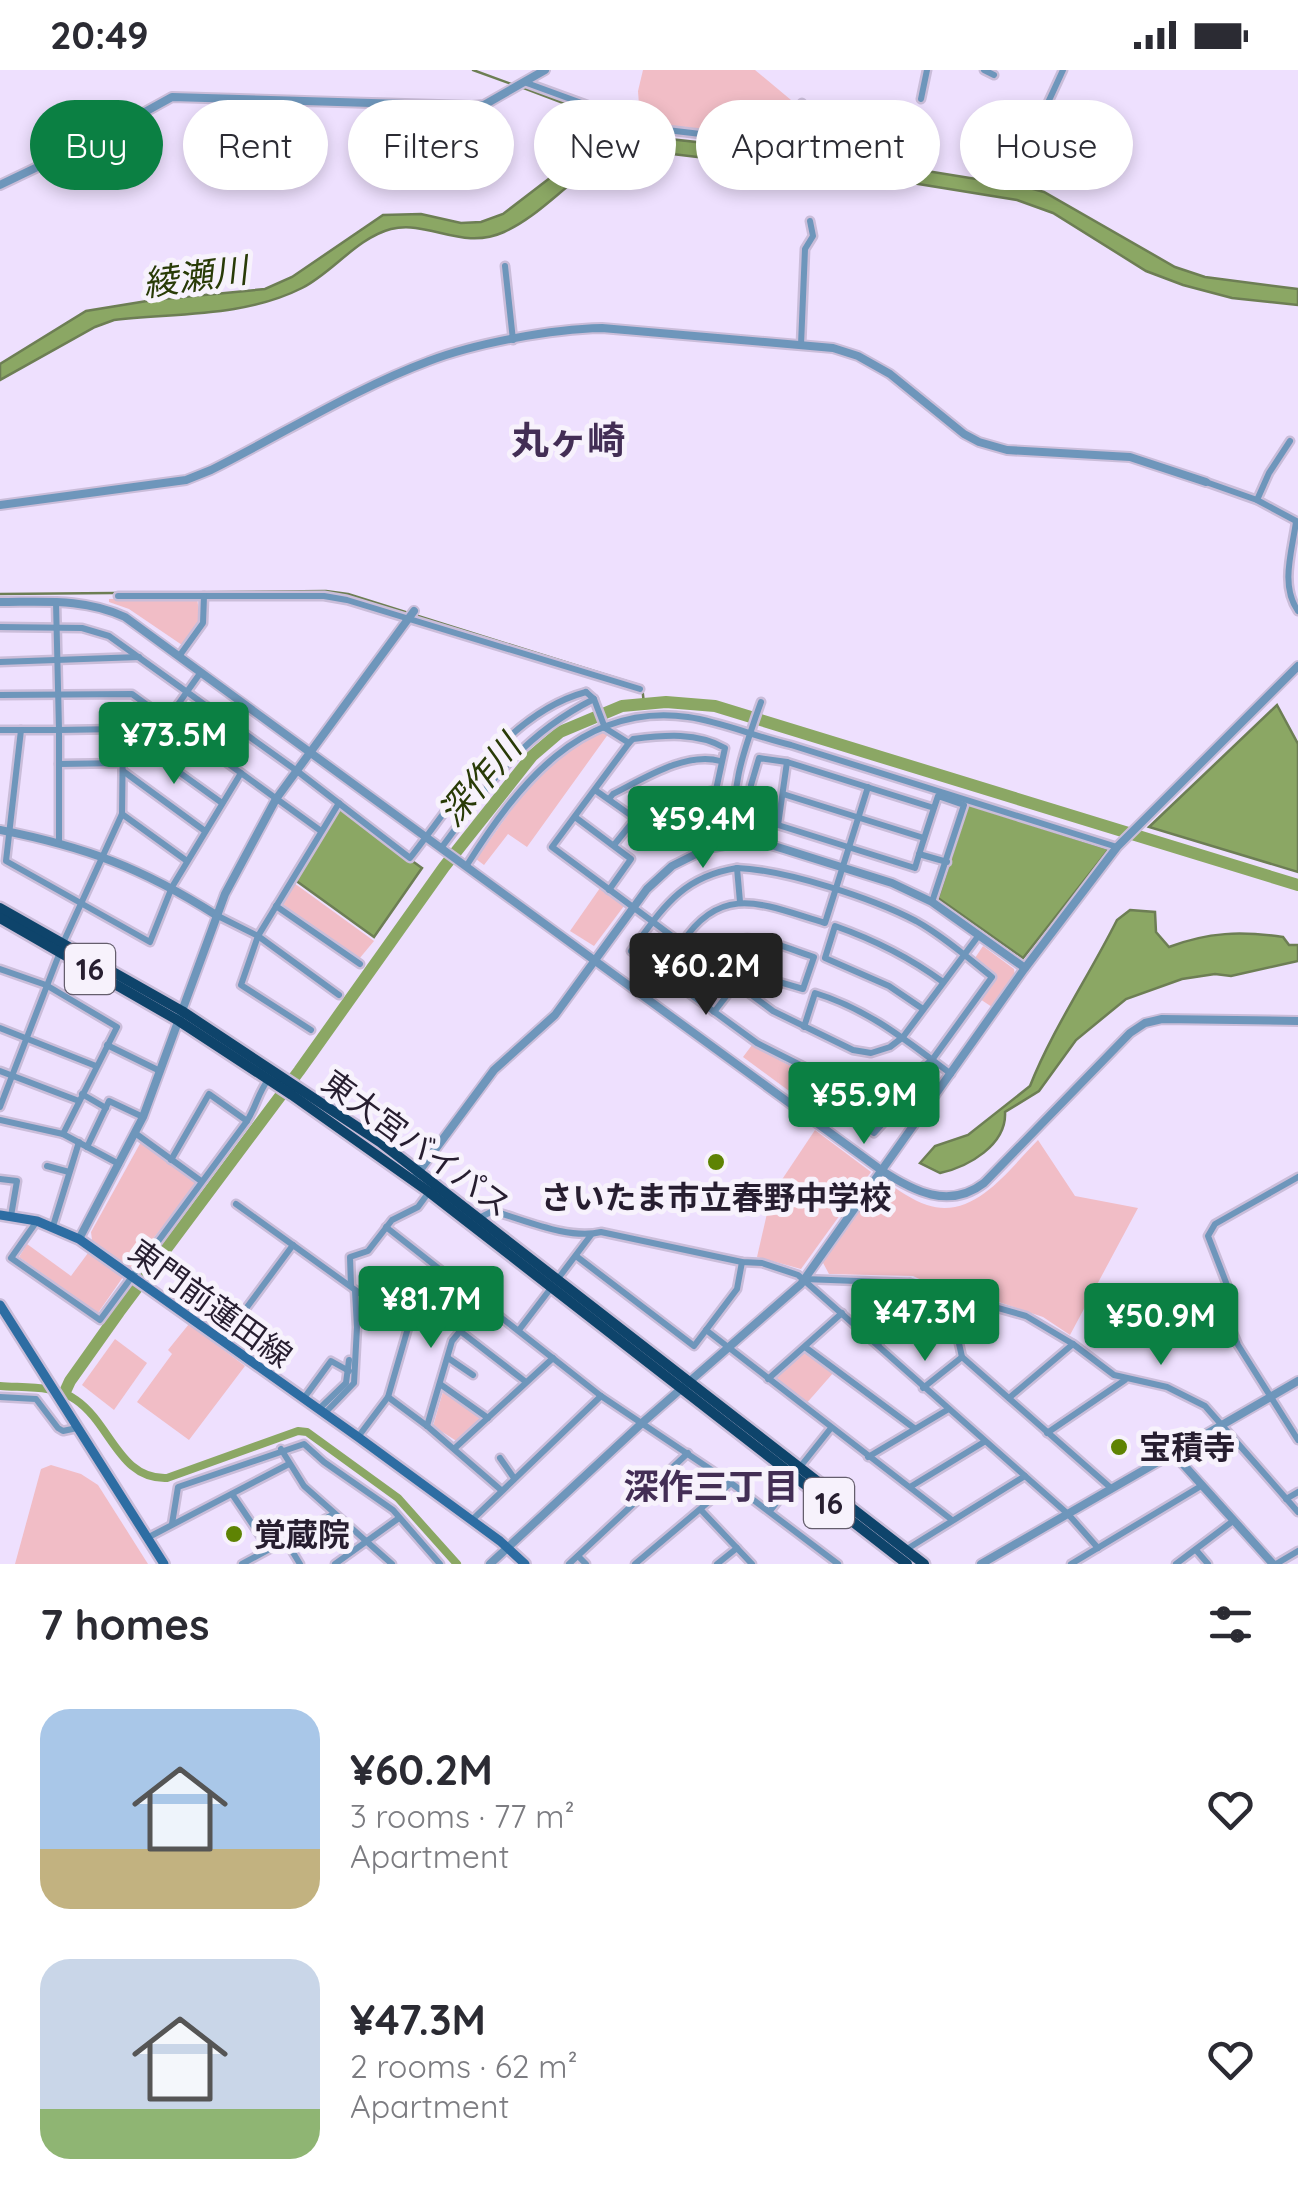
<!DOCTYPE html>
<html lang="en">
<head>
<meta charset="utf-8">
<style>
	body { margin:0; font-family:Quicksand,"Noto Sans JP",sans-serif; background:#f2f2f3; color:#2b2b33; height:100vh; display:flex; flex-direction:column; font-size:38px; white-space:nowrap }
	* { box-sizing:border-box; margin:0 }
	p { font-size:32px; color:#7c7c81 }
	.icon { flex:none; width:55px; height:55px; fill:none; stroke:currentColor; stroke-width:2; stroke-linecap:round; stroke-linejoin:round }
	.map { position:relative; height:1494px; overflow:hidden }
	.details { display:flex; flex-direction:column; background:#fff; flex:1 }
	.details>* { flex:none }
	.guide { position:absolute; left:30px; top:30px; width:1240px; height:90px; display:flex; gap:20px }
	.price { position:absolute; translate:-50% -85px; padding:0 22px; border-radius:10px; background:#0b8043; color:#fff; font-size:32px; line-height:65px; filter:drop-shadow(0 2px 5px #0008) }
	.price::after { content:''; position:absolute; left:50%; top:60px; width:30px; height:22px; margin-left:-15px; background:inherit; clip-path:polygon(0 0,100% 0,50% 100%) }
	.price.current { background:#222; color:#fff }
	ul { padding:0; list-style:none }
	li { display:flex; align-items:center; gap:30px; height:250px; padding:0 40px }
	li span { display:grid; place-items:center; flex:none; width:280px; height:200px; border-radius:30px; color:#555 }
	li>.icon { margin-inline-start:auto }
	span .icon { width:120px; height:120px; fill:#fffc; stroke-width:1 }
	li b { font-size:42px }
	h2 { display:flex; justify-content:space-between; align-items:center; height:120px; padding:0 40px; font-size:42px }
	.pill { padding:0 35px; border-radius:45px; background:#fff; box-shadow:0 5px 15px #0003; font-size:35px; line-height:90px }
	.pill.current { background:#0b8043; color:#fff }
	.status { display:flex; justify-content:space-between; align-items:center; height:70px; padding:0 50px; background:#fff; direction:ltr }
	.status svg { height:28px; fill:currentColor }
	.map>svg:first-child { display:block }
	.green { fill:#f1bdc6 }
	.water { fill:#8ba764; stroke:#6d7e54; stroke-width:2.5 }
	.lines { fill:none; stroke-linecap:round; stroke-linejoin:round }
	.stream { stroke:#6d7e54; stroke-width:2.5 }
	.canal { stroke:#8ba764; stroke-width:8 }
	.river { stroke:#8ba764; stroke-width:12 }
	.minor-casing { stroke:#cabdd9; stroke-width:11 }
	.tertiary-casing { stroke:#cabdd9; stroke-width:12 }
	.secondary-casing { stroke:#cabdd9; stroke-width:14 }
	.trunk-casing { stroke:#cabdd9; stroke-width:15 }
	.minor { stroke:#6e96bb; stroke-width:6 }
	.tertiary { stroke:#6e96bb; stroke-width:8 }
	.secondary { stroke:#2d6da3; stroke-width:9 }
	.trunk { stroke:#0e446b; stroke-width:10 }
	.poi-dot { fill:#5e8303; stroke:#f7f2fc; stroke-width:4 }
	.labels { text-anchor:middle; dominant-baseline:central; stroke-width:10; stroke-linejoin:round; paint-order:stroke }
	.shield { fill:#f7f2fc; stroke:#655e6d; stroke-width:2.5 }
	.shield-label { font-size:30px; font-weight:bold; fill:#271e30 }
	.street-label { font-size:32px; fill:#271e30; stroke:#f7f2fc }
	.poi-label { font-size:32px; font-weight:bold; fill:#271e30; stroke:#f7f2fc; text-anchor:start }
	.water-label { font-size:35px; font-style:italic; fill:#293b07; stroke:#f7f2fc }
	.neighbourhood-label { font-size:35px; font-weight:bold; fill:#432e55; stroke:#f7f2fc }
	.quarter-label { font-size:38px; font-weight:bold; fill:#432e55; stroke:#f7f2fc }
</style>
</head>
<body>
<div class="status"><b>20:49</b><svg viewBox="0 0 49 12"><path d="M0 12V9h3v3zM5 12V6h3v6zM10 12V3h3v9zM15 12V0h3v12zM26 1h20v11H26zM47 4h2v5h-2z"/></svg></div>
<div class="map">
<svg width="1298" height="1494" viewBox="0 0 1298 1494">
	<rect width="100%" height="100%" fill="#eee0fe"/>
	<!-- green -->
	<g class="green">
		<path d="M 643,0 L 755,0 L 797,35 L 786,66 L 663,56 L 640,50 L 638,21 Z"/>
		<path d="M 197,527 L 200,551 L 182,575 L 129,539 L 109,532 L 109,529 Z"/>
		<path d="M 605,661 L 609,663 L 527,777 L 508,764 L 484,795 L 476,789 C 515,737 542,685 605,661 Z"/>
		<path d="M 294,813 L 374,871 L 359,889 L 282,834 Z"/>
		<path d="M 600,818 L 624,836 L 594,876 L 570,861 Z"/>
		<path d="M 983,876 L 1014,899 L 1015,906 L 992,937 L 980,929 L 997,905 L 975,888 Z"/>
		<path d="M 752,975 L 814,1009 L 811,1019 L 807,1018 L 800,1029 L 743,987 Z"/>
		<path d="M 815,1060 L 871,1102 L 801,1199 L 757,1187 L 771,1126 Z"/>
		<path d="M 142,1070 L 197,1113 L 130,1198 L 92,1170 L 91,1162 Z"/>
		<path d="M 1038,1070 L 1075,1126 L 1138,1138 L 1070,1265 L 1043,1247 L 966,1221 L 930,1214 L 913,1206 L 829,1204 L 822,1191 L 879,1113 L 885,1111 C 898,1120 912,1130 927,1135 C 974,1151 1009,1099 1038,1070 Z"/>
		<path d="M 27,1174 L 71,1206 L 88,1183 L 123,1207 L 98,1243 L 19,1187 Z"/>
		<path d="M 189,1254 L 245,1296 L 189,1370 L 137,1332 L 172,1284 L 168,1280 Z"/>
		<path d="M 115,1269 L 147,1293 L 114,1340 L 82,1315 Z"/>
		<path d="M 806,1281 L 834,1302 L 805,1335 L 771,1309 Z"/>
		<path d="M 444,1318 L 483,1347 L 458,1372 L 433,1356 Z"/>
		<path d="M 51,1395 L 81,1404 L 98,1415 L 148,1494 L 15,1494 L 41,1399 Z"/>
	</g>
	<!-- water -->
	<g class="water">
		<path d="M 634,65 L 865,91 L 1026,117 L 1044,122 L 1175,197 L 1205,207 L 1298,219 L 1298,235 L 1232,228 L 1183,215 L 1146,201 L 1053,143 L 1017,130 L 906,112 L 639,80 C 583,87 553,140 504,162 C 462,181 429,150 391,159 C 357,168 332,203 302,218 C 245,247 176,243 114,250 L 95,257 L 0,310 L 0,294 L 86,241 L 153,230 L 265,219 L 292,207 L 383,145 L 421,144 L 461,153 L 481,152 L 503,144 L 585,81 Z"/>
		<path d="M 1277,635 L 1298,674 L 1298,802 L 1149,757 Z"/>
		<path d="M 968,734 L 1109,779 L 1023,888 L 938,828 Z"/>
		<path d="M 340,739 L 422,798 L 374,867 L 295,810 Z"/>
		<path d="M 1130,840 L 1155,842 L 1156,862 L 1169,877 C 1208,862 1241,861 1283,867 L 1289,875 L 1298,875 L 1298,891 L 1231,906 L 1215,904 L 1182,909 L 1126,929 L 1076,970 L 1039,1021 L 1005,1042 C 1007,1075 968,1097 940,1103 L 920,1093 L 935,1076 L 968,1065 L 1030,1016 C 1052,960 1089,906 1117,850 Z"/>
	</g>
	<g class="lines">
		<!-- stream -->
		<g class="stream">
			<path d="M 473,0 L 514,15"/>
			<path d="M 521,17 L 640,62 L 646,69"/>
			<path d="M 0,524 L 326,521 L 348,524 L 642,616 L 644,634"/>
		</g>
		<!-- canal -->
		<path class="canal" d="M 0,1316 C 25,1318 55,1315 76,1330 C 111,1354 119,1410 167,1408 L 298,1361 L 307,1362 L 398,1428 L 457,1494"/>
		<!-- river -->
		<path class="river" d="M 64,1324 L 70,1311 L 119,1242 L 299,1001 L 444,797 L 532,686 L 560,662 L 622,636 L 666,632 L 715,636 L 1298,815"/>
		<defs>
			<g id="minor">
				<path d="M 984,0 L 994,5"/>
				<path d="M 524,12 L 650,58 L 786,74 L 802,33"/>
				<path d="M 921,29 L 927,0"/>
				<path d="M 1041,93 L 1034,63 L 1063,0"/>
				<path d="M 505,196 L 513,270"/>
				<path d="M 801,275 L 805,179 L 813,166 L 810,151"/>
				<path d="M 1206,412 L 1257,430 L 1298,452"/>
				<path d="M 1257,430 L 1269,403 L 1290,371"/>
				<path d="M 1296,452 C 1292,481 1280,516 1298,541"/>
				<path d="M 118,526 L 324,526 L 347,530 L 640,619"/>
				<path d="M 0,557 L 82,558 L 109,566 L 297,701 L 410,788 C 457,728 507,643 586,622"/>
				<path d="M 180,585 L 203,553 L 204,526"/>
				<path d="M 0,592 L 139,587"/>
				<path d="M 586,622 L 594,629 L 605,658"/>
				<path d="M 0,625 L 132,624 L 321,761"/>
				<path d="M 605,658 L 629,673"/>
				<path d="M 0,660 L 59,660 L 56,532"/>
				<path d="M 21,660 L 6,791 L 150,872 L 172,817 L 241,703"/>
				<path d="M 147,678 L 201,602"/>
				<path d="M 59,694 L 123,693"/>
				<path d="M 123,701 L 205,761"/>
				<path d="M 595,720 L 666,770 L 715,751 L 716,720 L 725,678 C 697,662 665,665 633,669 L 629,673 L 552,777 L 773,941 L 853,980 L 871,983 L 890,977 L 903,967 L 979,865"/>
				<path d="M 783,724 L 924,768"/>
				<path d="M 609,729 L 613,724 C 643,709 687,681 720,691"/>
				<path d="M 122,744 L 187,791"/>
				<path d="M 575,747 L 631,789 L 609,820"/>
				<path d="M 778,755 L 787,692"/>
				<path d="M 59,772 L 59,660 L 119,659 L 222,733"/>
				<path d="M 735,773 C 731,714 742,686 761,632"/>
				<path d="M 614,775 L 635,749 L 672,729 L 716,720"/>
				<path d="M 442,777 C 488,715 522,665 594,629"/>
				<path d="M 919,784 L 947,792"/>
				<path d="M 467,795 C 517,716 581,632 688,647 C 723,652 756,667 791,675 L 1117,777"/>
				<path d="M 737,798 C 786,800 872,828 916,851 C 943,866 968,888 992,907 L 932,990 L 899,1015 L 878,1021 L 850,1020 L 757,973 L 631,881 C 663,838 681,807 737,798 Z"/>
				<path d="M 737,798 L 740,832"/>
				<path d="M 932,832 L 964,735 L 938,726 C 930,750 922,774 915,798 L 778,755 L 751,752 L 751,715 L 759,688 L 787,692 L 934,738"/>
				<path d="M 276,836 L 360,894"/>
				<path d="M 216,845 L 258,866 L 339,925"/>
				<path d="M 63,873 L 122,744 L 123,662"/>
				<path d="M 682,873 C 722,811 767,836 825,853 L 868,717"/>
				<path d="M 709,892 C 736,849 774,875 814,887 L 803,919 L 745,902 L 714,942"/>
				<path d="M 0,899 L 46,915 L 117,957 L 63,1064"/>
				<path d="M 923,939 L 889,916 L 825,888 L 835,856 C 875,870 909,887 943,912"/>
				<path d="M 804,957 L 815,923 C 868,939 907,971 951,1004"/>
				<path d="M 0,958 L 96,996"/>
				<path d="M 311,960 L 241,915 L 258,866 L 339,733"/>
				<path d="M 107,975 L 160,1001"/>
				<path d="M 0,1001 L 79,1031"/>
				<path d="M 820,1006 L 816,1020 L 874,1063 L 905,1029 L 899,1015"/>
				<path d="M 82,1024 L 106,1038"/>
				<path d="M 0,1037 L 60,882"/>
				<path d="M 0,1050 L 63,1064 L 119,1094"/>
				<path d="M 135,1063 L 201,1111"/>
				<path d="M 87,1077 L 109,1031 L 143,1047"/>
				<path d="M 171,1090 L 209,1024 L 247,1051"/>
				<path d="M 47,1096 L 69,1102"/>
				<path d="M 1298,1107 L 1215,1154 L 1208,1166 L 1227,1215 L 1224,1242 L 1238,1275 L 1298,1370"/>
				<path d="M 0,1109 L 17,1111 L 11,1146"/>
				<path d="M 236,1134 L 408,1258"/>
				<path d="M 479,1148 L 493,1141 C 525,1150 569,1170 601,1162 L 742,1192 L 762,1193 L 798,1205 L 1068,1444 L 1098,1478"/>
				<path d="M 37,1151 L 11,1188 L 100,1250 L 247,1051 C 256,1037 258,1023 268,1010"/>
				<path d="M 53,1156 L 79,1072"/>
				<path d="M 386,1157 L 601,1326 L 731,1413 L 838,1494"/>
				<path d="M 576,1186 L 694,1276 L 737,1219 L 742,1192"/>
				<path d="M 804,1209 L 910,1213 L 1026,1246 L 1073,1274 L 1114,1305 L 1167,1317 L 1205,1336 L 1298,1442"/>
				<path d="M 557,1210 L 591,1165"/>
				<path d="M 351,1216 L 350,1187 L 368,1181 L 392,1150 L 418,1137 L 429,1122"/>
				<path d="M 948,1224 L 962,1287 L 1111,1418"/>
				<path d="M 519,1260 L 551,1218"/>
				<path d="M 706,1260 L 952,1450"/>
				<path d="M 460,1261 L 526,1312"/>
				<path d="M 222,1271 L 293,1175"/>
				<path d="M 878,1274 L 906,1242 L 910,1213"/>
				<path d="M 805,1277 L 914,1358"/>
				<path d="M 448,1288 L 473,1305"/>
				<path d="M 768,1309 L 842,1243"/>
				<path d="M 440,1314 L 488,1348"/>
				<path d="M 923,1318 L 962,1287"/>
				<path d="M 0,1327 L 36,1329 L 58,1358 L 63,1361 L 77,1358"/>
				<path d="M 388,1327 L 427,1356 L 501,1420"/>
				<path d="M 304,1328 L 331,1291 L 349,1301"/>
				<path d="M 1009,1328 L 1073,1274"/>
				<path d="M 319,1339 L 346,1313 L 349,1290"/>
				<path d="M 324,1344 L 354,1313 L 357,1257 L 355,1221"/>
				<path d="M 427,1356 L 452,1271 L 484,1232"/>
				<path d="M 1047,1363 L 1125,1310"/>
				<path d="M 358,1367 L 388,1327 L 408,1258 L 448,1205"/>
				<path d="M 455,1378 L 553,1288"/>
				<path d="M 281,1379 L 304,1416 L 392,1494"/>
				<path d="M 868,1387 L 947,1340"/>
				<path d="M 500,1388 L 514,1408"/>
				<path d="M 800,1397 L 831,1358"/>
				<path d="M 910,1417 L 984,1372"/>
				<path d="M 232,1424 L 269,1479"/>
				<path d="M 1286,1429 L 1298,1422"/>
				<path d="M 701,1440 L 752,1494"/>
				<path d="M 770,1441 L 796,1408"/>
				<path d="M 472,1450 L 601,1326"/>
				<path d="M 172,1454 L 178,1417 L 304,1374 L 324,1392 L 393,1440 L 440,1494"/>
				<path d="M 147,1468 L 289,1394"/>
				<path d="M 286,1471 L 300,1494"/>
				<path d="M 907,1479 L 1025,1406"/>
				<path d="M 1196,1480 L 1208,1494"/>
				<path d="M 578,1486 L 586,1494"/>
				<path d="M 242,1494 L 334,1444"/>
				<path d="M 335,1494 L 399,1448"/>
				<path d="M 569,1494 L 688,1383"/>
				<path d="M 635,1494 L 731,1413"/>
				<path d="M 717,1494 L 737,1478"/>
				<path d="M 1071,1494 L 1201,1416"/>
				<path d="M 1176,1494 L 1233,1451"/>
				<path d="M 1276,1494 L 1298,1481"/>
			</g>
			<g id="tertiary">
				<path d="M 0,115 L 96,69 L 172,27 L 472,36 L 484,35 L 545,0"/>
				<path d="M 0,435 L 186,410 L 211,400 C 283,364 354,319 429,291 C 476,273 552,259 602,258 L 833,278 L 858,286 L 890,304 L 964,364 L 979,372 L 1007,380 L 1130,387 L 1206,412"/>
				<path d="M 0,532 C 44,532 85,528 125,547 L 881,1100 C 913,1121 949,1140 984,1113 L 1130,963 L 1145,953 L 1162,949 L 1298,951"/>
				<path d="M 0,760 C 86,777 142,798 216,845"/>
				<path d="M 417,1104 L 494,1000 L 555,945 L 647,819 L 672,796 L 708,778 L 735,773 L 771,775 L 892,813 L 932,832 L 1025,898"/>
				<path d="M 79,1169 L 143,1047 L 225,824 L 276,729 L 414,541"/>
				<path d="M 1173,1383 L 1273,1494"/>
				<path d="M 490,1494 L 642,1353 L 801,1214 L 1025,898 L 1117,777 L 1298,596"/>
				<path d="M 981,1494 L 1298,1311"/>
			</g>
			<g id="secondary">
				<path d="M 0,1145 L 37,1151 L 79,1169 L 358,1367 L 500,1471 L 525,1494"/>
				<path d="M 0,1235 L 164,1494"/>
			</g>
			<g id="trunk">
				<path d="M 0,838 L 182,941 L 380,1072 L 924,1494"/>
				<path d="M 0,848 L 179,951 L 292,1025 L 429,1122 L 907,1494"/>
			</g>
		</defs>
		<!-- minor casing -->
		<use href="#minor" class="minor-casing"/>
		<!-- tertiary casing -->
		<use href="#tertiary" class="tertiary-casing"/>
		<!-- secondary casing -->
		<use href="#secondary" class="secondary-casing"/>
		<!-- trunk casing -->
		<use href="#trunk" class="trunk-casing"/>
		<!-- minor -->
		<use href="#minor" class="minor"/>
		<!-- tertiary -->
		<use href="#tertiary" class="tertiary"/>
		<!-- secondary -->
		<use href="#secondary" class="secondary"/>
		<!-- trunk -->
		<use href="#trunk" class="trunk"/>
	</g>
	<!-- markers -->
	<g class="poi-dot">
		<circle cx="716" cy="1092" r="10"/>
		<circle cx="1119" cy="1377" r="10"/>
		<circle cx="234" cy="1464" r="10"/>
	</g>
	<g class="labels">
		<!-- shield labels -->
		<g class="shield">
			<rect x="65" y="874" width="50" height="50" rx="8"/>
			<rect x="804" y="1408" width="50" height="50" rx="8"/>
		</g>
		<g class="shield-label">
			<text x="90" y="899">16</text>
			<text x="829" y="1433">16</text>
		</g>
		<!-- street labels -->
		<g class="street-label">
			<text transform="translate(417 1073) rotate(36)">東大宮バイパス</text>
			<text transform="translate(211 1233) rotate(36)">東門前蓮田線</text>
		</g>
		<!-- poi labels -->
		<g class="poi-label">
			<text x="716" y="1127" text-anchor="middle">さいたま市立春野中学校</text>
			<text x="1139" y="1377">宝積寺</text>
			<text x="254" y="1464">覚蔵院</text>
		</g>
		<!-- water labels -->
		<g class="water-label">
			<text transform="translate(195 206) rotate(-8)">綾瀬川</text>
			<text transform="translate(479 710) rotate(-50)">深作川</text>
		</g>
		<!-- neighbourhood labels -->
		<g class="neighbourhood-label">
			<text x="711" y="1416">深作三丁目</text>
		</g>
		<!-- quarter labels -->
		<g class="quarter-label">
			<text x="568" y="370">丸ヶ崎</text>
		</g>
	</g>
</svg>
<b class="price" style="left:174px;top:717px">¥73.5M</b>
<b class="price" style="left:703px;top:801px">¥59.4M</b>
<b class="price current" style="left:706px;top:948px">¥60.2M</b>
<b class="price" style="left:864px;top:1077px">¥55.9M</b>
<b class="price" style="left:431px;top:1281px">¥81.7M</b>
<b class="price" style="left:925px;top:1294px">¥47.3M</b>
<b class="price" style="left:1161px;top:1298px">¥50.9M</b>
<div class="guide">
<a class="pill current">Buy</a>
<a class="pill">Rent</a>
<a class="pill">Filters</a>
<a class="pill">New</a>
<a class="pill">Apartment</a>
<a class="pill">House</a>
</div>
</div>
<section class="details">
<h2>7 homes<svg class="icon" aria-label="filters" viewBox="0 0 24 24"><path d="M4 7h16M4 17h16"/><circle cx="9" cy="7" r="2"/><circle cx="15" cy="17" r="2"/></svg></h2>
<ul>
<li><span style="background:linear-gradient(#a9c7e8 70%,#c2b280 0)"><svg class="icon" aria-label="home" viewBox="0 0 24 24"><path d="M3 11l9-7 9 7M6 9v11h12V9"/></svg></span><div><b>¥60.2M</b><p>3 rooms · 77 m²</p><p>Apartment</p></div><svg class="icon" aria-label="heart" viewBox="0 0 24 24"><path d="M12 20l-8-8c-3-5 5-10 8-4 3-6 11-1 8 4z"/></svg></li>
<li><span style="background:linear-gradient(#c9d6e8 75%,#8fb573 0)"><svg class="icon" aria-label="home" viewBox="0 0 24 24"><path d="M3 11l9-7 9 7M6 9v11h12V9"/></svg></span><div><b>¥47.3M</b><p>2 rooms · 62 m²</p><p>Apartment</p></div><svg class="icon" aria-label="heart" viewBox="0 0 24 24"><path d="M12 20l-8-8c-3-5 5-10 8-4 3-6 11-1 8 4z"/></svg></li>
</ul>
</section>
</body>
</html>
